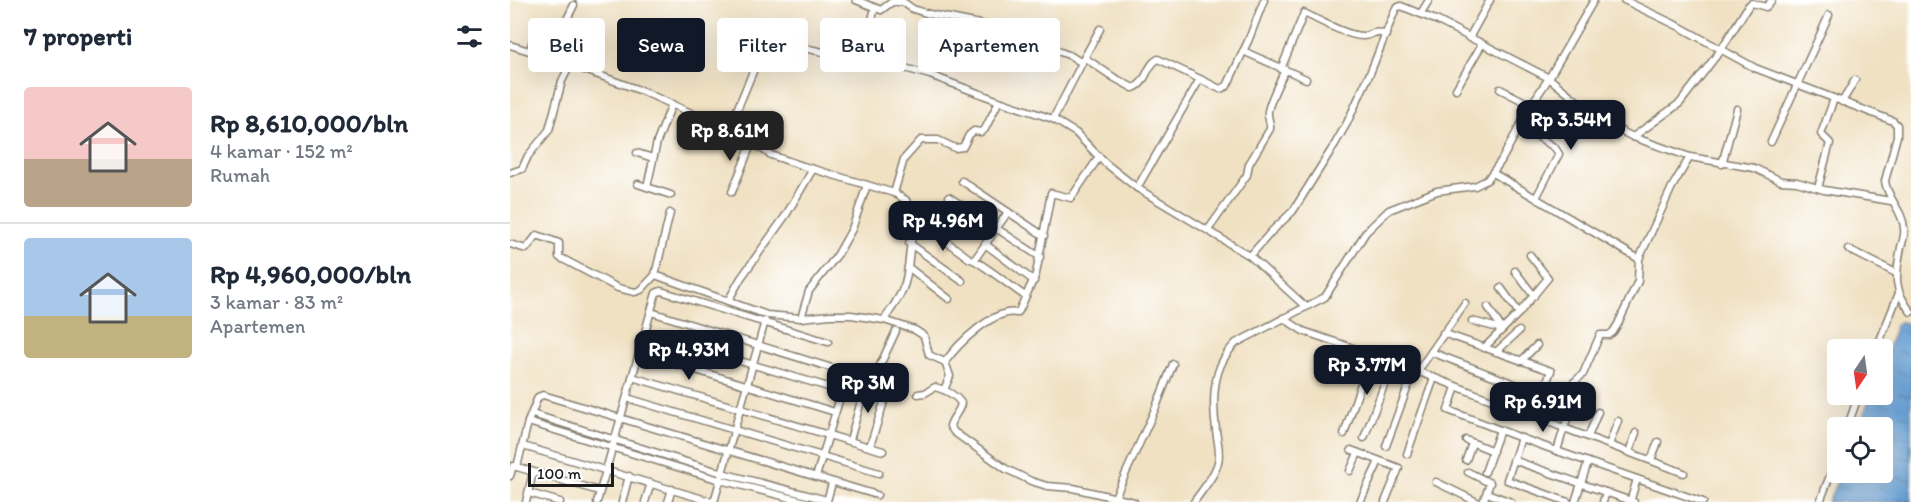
<!DOCTYPE html>
<html lang="id">
<head>
<meta charset="utf-8">
<style>
	body { margin:0; font-family:Itim,sans-serif; background:#f6f6f7; color:#1f2937; height:100vh; display:flex; flex-direction:column; font-size:22px; white-space:nowrap }
	* { box-sizing:border-box; margin:0 }
	p { font-size:20px; color:#747a83 }
	.icon { flex:none; width:33px; height:33px; fill:none; stroke:currentColor; stroke-width:2; stroke-linecap:round; stroke-linejoin:round }
	.map { position:relative; flex:1; overflow:hidden }
	.side { display:flex; flex-direction:column; background:#fff; width:510px }
	.side>* { flex:none }
	.banner { position:absolute; left:18px; top:18px; width:570px; height:54px; display:flex; gap:12px }
	.needle { width:39px; rotate:193deg }
	.controls { position:absolute; left:1317px; top:339px; display:grid; gap:12px }
	.controls a { display:grid; place-items:center; width:66px; height:66px; border-radius:6px; background:#fff; box-shadow:0 6px 24px #0002; font-size:30px }
	.scale { position:absolute; left:18px; bottom:15px; width:86px; box-sizing:border-box; padding-left:6px; border:3px solid #1c1c1c; border-top:0; font-size:16px; line-height:21px; white-space:nowrap; color:#1c1c1c; -webkit-text-stroke:4px #fff; paint-order:stroke }
	.price { position:absolute; translate:-50% -51px; padding:0 14px; border-radius:12px; background:#111827; color:#fff; font-size:20px; line-height:39px; filter:drop-shadow(0 2px 3px #0008) }
	.price::after { content:''; position:absolute; left:50%; top:36px; width:18px; height:14px; margin-left:-9px; background:inherit; clip-path:polygon(0 0,100% 0,50% 100%) }
	.price.current { background:#222; color:#fff }
	ul { padding:0; list-style:none }
	li { display:flex; align-items:center; gap:18px; height:150px; padding:0 24px }
	li+li { border-top:2px solid #e0e1e3 }
	li span { display:grid; place-items:center; flex:none; width:168px; height:120px; border-radius:6px; color:#555 }
	li>.icon { margin-inline-start:auto }
	span .icon { width:72px; height:72px; fill:#fffc; stroke-width:1 }
	li b { font-size:26px }
	h2 { display:flex; justify-content:space-between; align-items:center; height:72px; padding:0 24px; font-size:26px }
	.tag { padding:0 21px; border-radius:6px; background:#fff; box-shadow:0 6px 24px #0002; font-size:21px; line-height:54px }
	.tag.current { background:#111827; color:#fff }
	main { display:flex; flex:1; min-height:0 }
	.map>svg:first-child { display:block }
	.water { fill:url(#water-ripples); stroke:#405d78; stroke-width:1.5 }
	.lines { fill:none; stroke-linecap:round; stroke-linejoin:round }
	.minor-casing { stroke:#867e70; stroke-width:9 }
	.minor { stroke:#fff; stroke-width:6 }
</style>
</head>
<body>
<main>
<section class="side">
<h2>7 properti<svg class="icon" aria-label="filters" viewBox="0 0 24 24"><path d="M4 7h16M4 17h16"/><circle cx="9" cy="7" r="2"/><circle cx="15" cy="17" r="2"/></svg></h2>
<ul>
<li><span style="background:linear-gradient(#f6c9c9 60%,#b9a48a 0)"><svg class="icon" aria-label="home" viewBox="0 0 24 24"><path d="M3 11l9-7 9 7M6 9v11h12V9"/></svg></span><div><b>Rp 8,610,000/bln</b><p>4 kamar · 152 m²</p><p>Rumah</p></div></li>
<li><span style="background:linear-gradient(#a9c7e8 65%,#c2b280 0)"><svg class="icon" aria-label="home" viewBox="0 0 24 24"><path d="M3 11l9-7 9 7M6 9v11h12V9"/></svg></span><div><b>Rp 4,960,000/bln</b><p>3 kamar · 83 m²</p><p>Apartemen</p></div></li>
</ul>
</section>
<div class="map">
<svg width="1401" height="502" viewBox="0 0 1401 502">
	<defs>
		<pattern id="water-ripples" width="26" height="14" patternUnits="userSpaceOnUse" patternTransform="scale(1.5)"><rect width="26" height="14" fill="#659ed3"/><path d="M2 4q2-2 4 0t4 0M15 11q2-2 4 0t4 0" fill="none" stroke="#5280aa"/></pattern>
	</defs>
	<rect width="100%" height="100%" fill="#fff"/>
	<filter id="ink" filterUnits="userSpaceOnUse"><feTurbulence type="fractalNoise" baseFrequency=".0167" numOctaves="2"/><feDisplacementMap in="SourceGraphic" scale="12" xChannelSelector="R" yChannelSelector="G"/><feConvolveMatrix kernelMatrix="1 2 1 2 8 2 1 2 1" color-interpolation-filters="sRGB"/></filter>
	<filter id="wash" filterUnits="userSpaceOnUse"><feTurbulence type="fractalNoise" baseFrequency=".008" numOctaves="4" result="noise"/><feDisplacementMap in="SourceGraphic" scale="24" xChannelSelector="R" yChannelSelector="G"/><feGaussianBlur stdDeviation="1.35" result="paint"/><feColorMatrix in="noise" values="0 0 0 0 0 0 0 0 0 0 0 0 0 0 0 0 0 1.4 0 .05"/><feComposite in="paint" operator="in"/></filter>
	<g filter="url(#wash)">
		<rect width="100%" height="100%" fill="#f0e1c3"/>
		<!-- water -->
		<path class="water" d="M 1390,322 L 1396,323 L 1401,328 L 1401,502 L 1318,502 L 1331,473 L 1372,472 L 1372,428 L 1349,427 L 1361,395 L 1372,394 L 1373,364 L 1386,325 Z"/>
	</g>
	<g filter="url(#ink)">
		<g class="lines">
			<defs>
				<g id="minor">
					<path d="M 346,0 L 371,10 L 382,2 L 393,2 L 403,9 L 419,14 L 485,27 L 561,56 L 572,63 L 543,119"/>
					<path d="M 1114,0 L 1170,27 L 1245,68 L 1383,121 L 1387,125 L 1387,136 L 1375,181 C 1377,198 1393,211 1394,228 C 1395,234 1393,241 1391,247 C 1386,275 1382,288 1401,312"/>
					<path d="M 911,13 L 919,0"/>
					<path d="M 959,38 L 980,0"/>
					<path d="M 0,45 L 42,58 L 132,91 L 199,121 L 211,123 L 222,120 L 224,117 L 254,45 L 258,40 L 340,58 L 380,64 L 420,75 L 489,101 L 543,119 L 566,133 L 594,162 L 627,188 L 740,256 L 796,307"/>
					<path d="M 20,50 L 29,22"/>
					<path d="M 733,51 L 796,79"/>
					<path d="M 42,58 L 51,31 L 64,5"/>
					<path d="M 575,58 L 603,77 L 623,88 C 637,84 636,65 648,59 L 690,79"/>
					<path d="M 357,60 L 359,46 L 356,41 L 365,8"/>
					<path d="M 573,60 L 590,29"/>
					<path d="M 771,69 L 794,13 C 809,20 837,36 853,36 C 864,36 861,29 876,35"/>
					<path d="M 946,89 L 972,44"/>
					<path d="M 990,89 L 1021,105"/>
					<path d="M 1332,102 L 1345,80"/>
					<path d="M 222,120 L 242,142 L 261,155 L 293,166 L 384,193 L 396,200 L 402,215 L 406,219 C 398,242 401,261 395,283 C 391,297 381,309 374,320"/>
					<path d="M 1011,125 L 1045,148 L 1049,154 L 1026,198"/>
					<path d="M 1123,137 L 1170,103 L 1210,51 L 1239,5 L 1242,3 L 1256,7 L 1262,0"/>
					<path d="M 1261,142 L 1319,15"/>
					<path d="M 127,153 L 143,158"/>
					<path d="M 1212,164 L 1227,109"/>
					<path d="M 0,173 L 12,169 L 18,156 L 39,130 L 52,81 L 60,65"/>
					<path d="M 983,173 L 1129,259"/>
					<path d="M 452,181 L 534,236"/>
					<path d="M 128,184 L 161,195"/>
					<path d="M 137,187 L 147,142 L 162,104"/>
					<path d="M 627,188 L 690,79 L 710,89 L 717,86 L 739,39 L 754,0"/>
					<path d="M 1308,188 L 1320,143 L 1311,134 L 1324,99"/>
					<path d="M 222,192 L 242,142"/>
					<path d="M 384,193 L 394,159 L 411,140 L 428,140 L 445,148 L 453,147 L 459,135 L 464,131 L 471,132 L 475,129 L 489,101"/>
					<path d="M 439,197 L 530,257"/>
					<path d="M 406,219 L 460,259 C 467,259 505,290 515,296"/>
					<path d="M 698,230 L 737,175 L 739,164 L 760,129 C 761,122 757,118 758,111 C 761,97 769,83 775,70"/>
					<path d="M 399,243 L 452,281"/>
					<path d="M 0,244 L 16,249 L 27,235 L 49,243 L 49,257 L 108,288 L 125,292 L 131,290 L 145,275 L 257,315 L 291,318 L 320,315 L 341,315 L 374,320 L 405,330 L 414,336 L 419,355 L 435,362 L 440,376 L 434,390"/>
					<path d="M 475,244 L 524,281"/>
					<path d="M 1338,249 L 1386,273"/>
					<path d="M 740,256 L 762,231 L 783,211 L 825,144 L 837,123 L 861,71 L 886,8 L 891,6 L 928,21 L 1039,78 L 1093,122 L 1123,137 L 1180,157 L 1244,168 L 1271,181 L 1287,182 L 1314,190 L 1381,201"/>
					<path d="M 465,259 L 498,212"/>
					<path d="M 398,267 L 439,299"/>
					<path d="M 1005,271 L 1024,296"/>
					<path d="M 145,275 L 160,213"/>
					<path d="M 991,288 L 1009,313"/>
					<path d="M 218,301 L 231,278 L 276,215 L 303,169"/>
					<path d="M 141,312 L 335,372 L 332,391 L 306,477"/>
					<path d="M 291,318 L 299,291 L 328,254 L 342,229 L 357,185"/>
					<path d="M 773,318 L 793,331 L 881,361 L 1054,428 L 1047,451 L 1193,502"/>
					<path d="M 962,321 L 992,329 L 978,307"/>
					<path d="M 135,333 L 332,391"/>
					<path d="M 933,333 L 1041,371 L 1032,394"/>
					<path d="M 974,348 L 1009,313 L 1038,278 L 1020,255"/>
					<path d="M 1366,350 L 1389,293"/>
					<path d="M 921,352 L 1062,406 L 1054,428 L 1174,473"/>
					<path d="M 986,352 L 1009,331"/>
					<path d="M 129,353 L 325,412"/>
					<path d="M 1011,361 L 1027,345"/>
					<path d="M 435,362 C 448,344 484,308 507,313 L 509,311 L 526,274 L 541,193 L 561,198 L 589,157"/>
					<path d="M 369,367 L 393,384"/>
					<path d="M 908,371 L 955,303"/>
					<path d="M 122,377 L 373,451"/>
					<path d="M 1063,383 L 1073,374 L 1090,335 L 1099,335 L 1103,332 L 1108,324 L 1128,281 L 1129,259 L 1162,187 L 1180,157"/>
					<path d="M 946,387 L 938,410 L 1011,438 L 997,480 L 1058,502"/>
					<path d="M 408,394 L 415,393 L 425,387 C 436,390 445,394 451,403 C 450,412 442,417 440,426 L 444,432 L 496,469 L 521,481 L 537,486 L 563,488 L 624,502"/>
					<path d="M 117,398 L 369,473"/>
					<path d="M 22,414 L 212,473 L 317,500"/>
					<path d="M 18,422 L 210,480 L 296,502"/>
					<path d="M 1337,428 L 1349,394"/>
					<path d="M 834,434 L 861,354"/>
					<path d="M 1078,437 L 1088,412"/>
					<path d="M 854,438 L 883,362"/>
					<path d="M 1011,438 L 1047,451"/>
					<path d="M 340,440 L 357,380 L 364,378 L 386,331"/>
					<path d="M 956,440 L 983,451"/>
					<path d="M 1099,445 L 1108,421"/>
					<path d="M 13,446 L 203,502"/>
					<path d="M 360,446 L 380,383 L 364,378"/>
					<path d="M 876,446 L 904,370"/>
					<path d="M 841,450 L 889,468 L 875,502"/>
					<path d="M 1119,452 L 1126,433"/>
					<path d="M 897,454 L 924,378"/>
					<path d="M 956,460 L 962,443"/>
					<path d="M 1003,460 L 1124,502"/>
					<path d="M 1141,460 L 1148,442"/>
					<path d="M 7,467 L 89,491"/>
					<path d="M 840,471 L 848,453"/>
					<path d="M 958,472 L 980,483 L 973,502"/>
					<path d="M 975,472 L 990,430"/>
					<path d="M 0,476 L 3,466 L 7,467 L 18,422 L 28,397 L 33,395 L 367,495"/>
					<path d="M 926,482 L 967,502"/>
					<path d="M 19,493 L 50,502"/>
					<path d="M 977,493 L 1001,502"/>
					<path d="M 605,497 L 646,407 L 663,364"/>
					<path d="M 317,501 L 322,483"/>
					<path d="M 16,502 L 23,472"/>
					<path d="M 87,502 L 146,293 L 151,291 L 318,342"/>
					<path d="M 112,502 L 119,476"/>
					<path d="M 135,502 L 141,483"/>
					<path d="M 158,502 L 162,489"/>
					<path d="M 204,502 L 255,321"/>
					<path d="M 684,502 C 692,490 705,476 708,462 C 711,452 707,440 706,430 C 702,399 702,366 726,343 L 815,297 L 856,232 L 879,210 L 927,191 L 965,186 L 977,180 L 991,161 L 1021,105 L 1039,78 L 1084,0"/>
					<path d="M 850,502 L 869,461"/>
					<path d="M 1065,502 L 1078,462"/>
					<path d="M 1093,502 L 1096,492"/>
					<path d="M 1120,502 L 1127,479"/>
					<path d="M 1310,502 L 1328,454"/>
				</g>
			</defs>
			<!-- minor casing -->
			<use href="#minor" class="minor-casing"/>
			<!-- minor -->
			<use href="#minor" class="minor"/>
		</g>
	</g>
</svg>
<div class="controls">
<a><svg class="needle" viewBox="-14 -14 28 28"><path d="M0-13l5 13h-10z" fill="#e53935"/><path d="M0 13l5-13h-10z" fill="#747a83"/></svg></a>
<a><svg class="icon" aria-label="locate" viewBox="0 0 24 24"><circle cx="12" cy="12" r="6"/><path d="M12 2v4M12 18v4M2 12h4M18 12h4"/></svg></a>
</div>
<div class="scale">100 m</div>
<b class="price" style="left:1061px;top:151px">Rp 3.54M</b>
<b class="price current" style="left:220px;top:162px">Rp 8.61M</b>
<b class="price" style="left:433px;top:252px">Rp 4.96M</b>
<b class="price" style="left:179px;top:381px">Rp 4.93M</b>
<b class="price" style="left:857px;top:396px">Rp 3.77M</b>
<b class="price" style="left:358px;top:414px">Rp 3M</b>
<b class="price" style="left:1033px;top:433px">Rp 6.91M</b>
<div class="banner">
<a class="tag">Beli</a>
<a class="tag current">Sewa</a>
<a class="tag">Filter</a>
<a class="tag">Baru</a>
<a class="tag">Apartemen</a>
</div>
</div>
</main>
</body>
</html>
